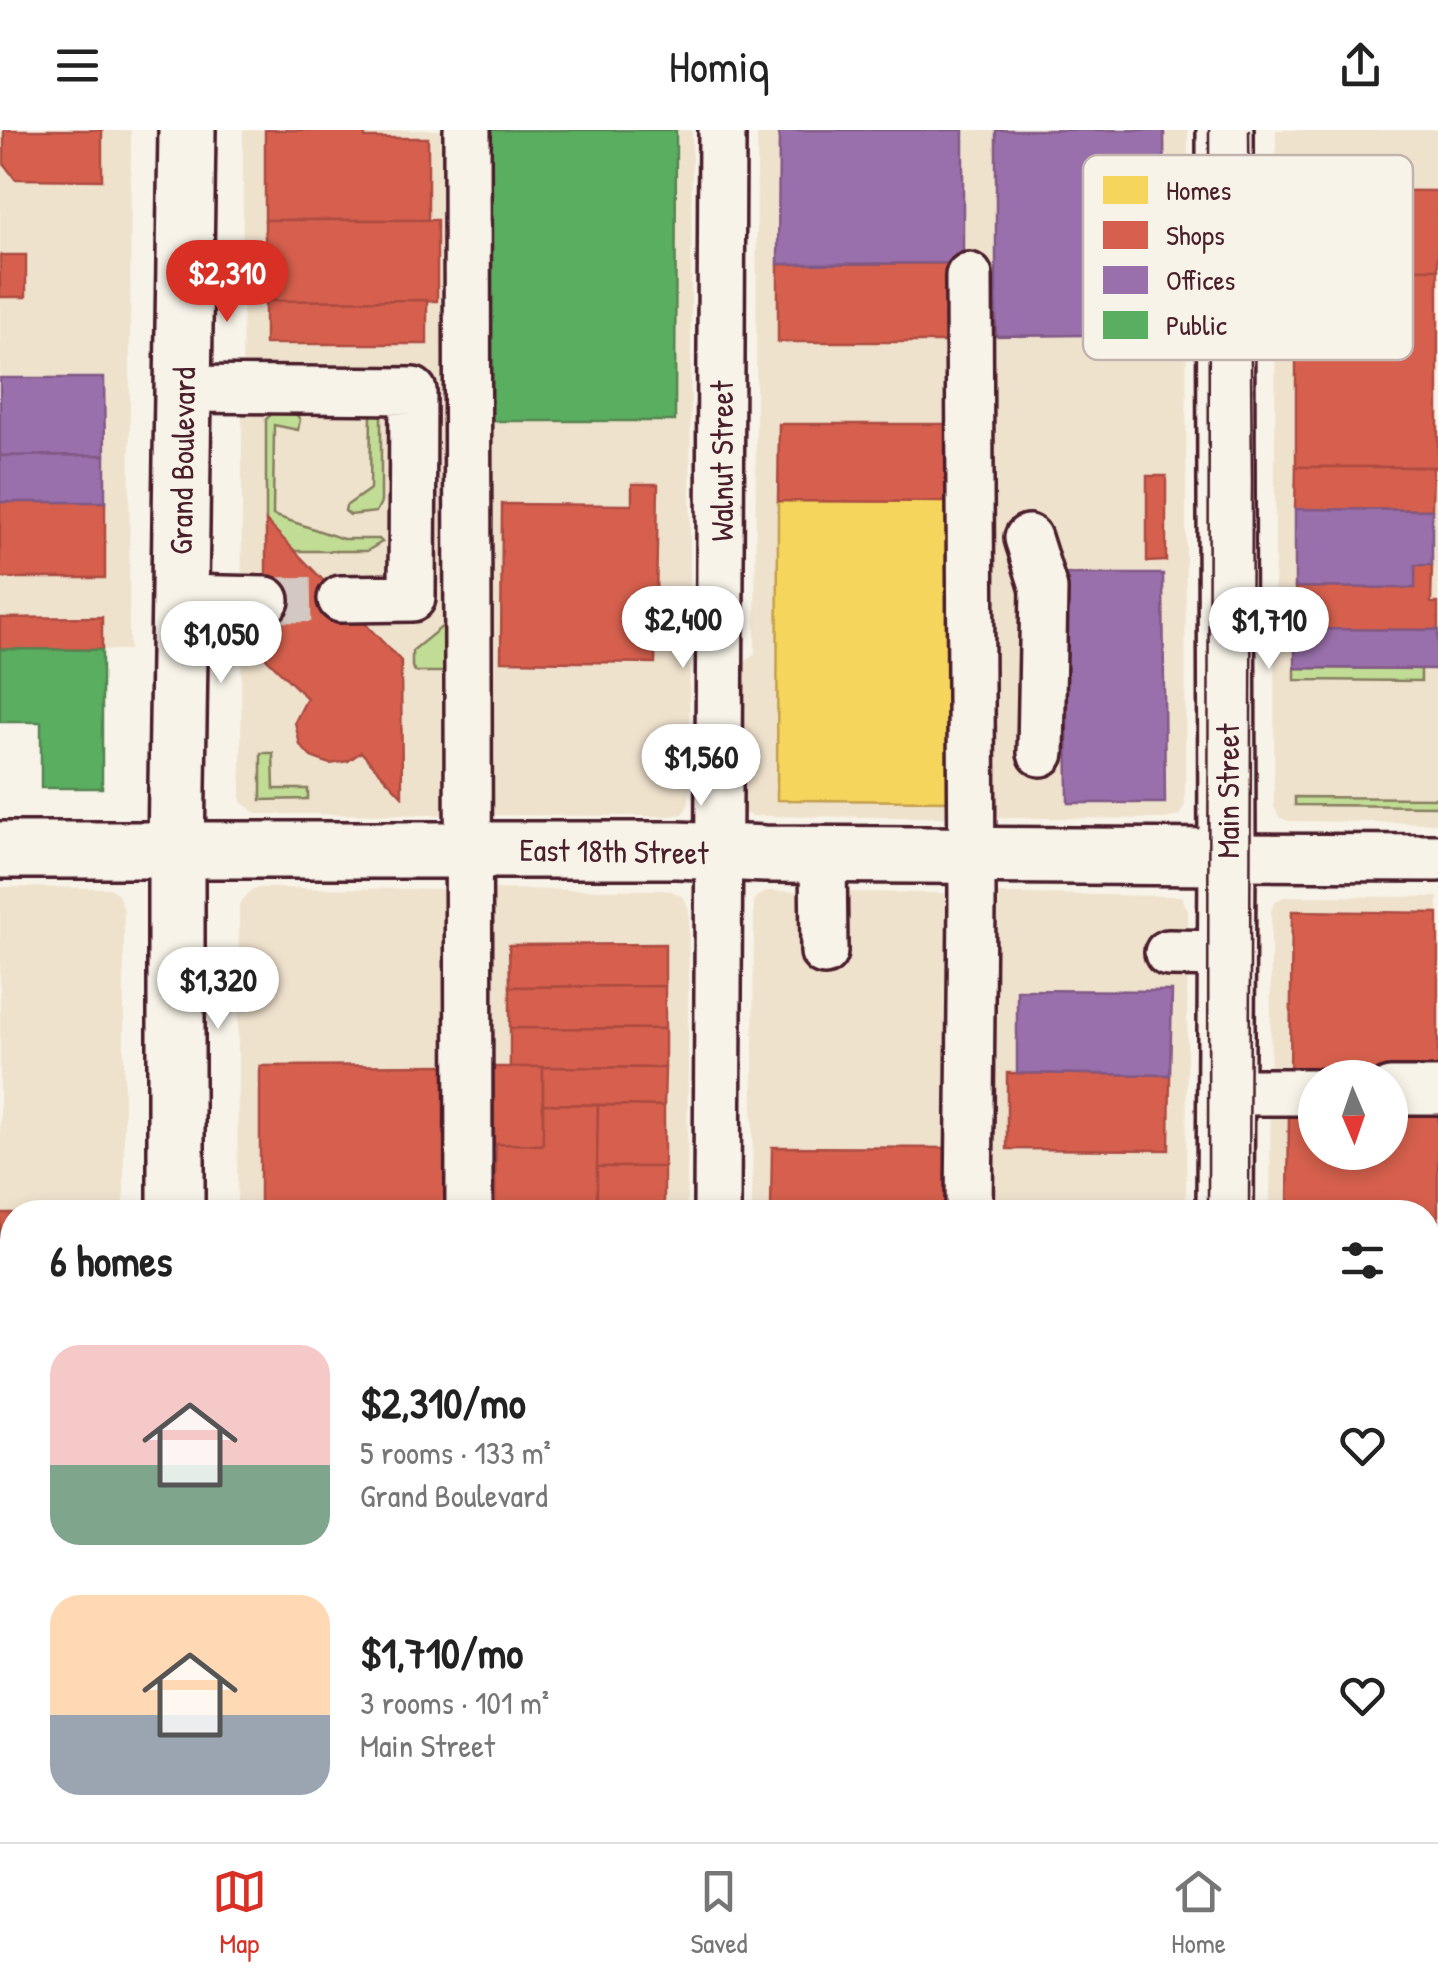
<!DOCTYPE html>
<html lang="en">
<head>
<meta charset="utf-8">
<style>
	body { margin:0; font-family:"Patrick Hand",sans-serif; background:#f2f2f2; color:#222; height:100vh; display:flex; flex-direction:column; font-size:38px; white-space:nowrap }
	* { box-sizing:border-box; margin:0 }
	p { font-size:32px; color:#767676 }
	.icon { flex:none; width:55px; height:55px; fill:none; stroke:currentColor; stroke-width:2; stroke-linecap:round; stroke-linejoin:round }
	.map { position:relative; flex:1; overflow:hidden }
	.drawer { position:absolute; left:0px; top:1070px; width:1440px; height:642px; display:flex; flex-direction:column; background:#fff; border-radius:40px 40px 0 0; box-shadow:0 5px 15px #0003 }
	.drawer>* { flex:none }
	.needle { width:65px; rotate:178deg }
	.fabs { position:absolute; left:1298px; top:930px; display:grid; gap:20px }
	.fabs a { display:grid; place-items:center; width:110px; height:110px; border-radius:50%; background:#fff; box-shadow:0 5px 15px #0003; font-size:50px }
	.price { position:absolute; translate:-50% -85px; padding:0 22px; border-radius:35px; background:#fff; color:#222; font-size:32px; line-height:65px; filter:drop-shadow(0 2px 5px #0008) }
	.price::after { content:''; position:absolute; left:50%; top:60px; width:30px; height:22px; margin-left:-15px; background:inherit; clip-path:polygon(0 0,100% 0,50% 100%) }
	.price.on { background:#d93025; color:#fff }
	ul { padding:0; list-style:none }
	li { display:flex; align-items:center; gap:30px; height:250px; padding:0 50px }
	li span { display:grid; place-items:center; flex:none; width:280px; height:200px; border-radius:30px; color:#555 }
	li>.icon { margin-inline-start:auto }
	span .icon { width:120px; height:120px; fill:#fffc; stroke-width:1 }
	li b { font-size:42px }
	h2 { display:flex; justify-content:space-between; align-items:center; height:120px; padding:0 50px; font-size:42px }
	header { display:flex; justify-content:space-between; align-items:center; height:130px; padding:0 50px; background:#fff; font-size:45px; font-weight:600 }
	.tabs { display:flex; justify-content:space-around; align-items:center; height:140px; border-top:2px solid #e0e0e0; background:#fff; font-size:28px; color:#767676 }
	.tabs a { display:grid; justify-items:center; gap:5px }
	.tabs .on { color:#d93025 }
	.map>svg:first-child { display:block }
	.built { fill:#efe2cd; fill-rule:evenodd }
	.green { fill:#c1dd95; stroke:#867e60; stroke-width:2.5 }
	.homes { fill:#f6d55c; stroke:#c29e4d; stroke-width:2.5 }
	.shops { fill:#d6604d; stroke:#ac4c43; stroke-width:2.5 }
	.offices { fill:#9970ab; stroke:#815885; stroke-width:2.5 }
	.public { fill:#5aae61; stroke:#558351; stroke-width:2.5 }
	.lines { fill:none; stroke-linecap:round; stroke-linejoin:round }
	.minor-tunnel { stroke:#d4c9c2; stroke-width:45; stroke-dasharray:45 22; stroke-linecap:butt }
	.minor-casing { stroke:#4a1f2b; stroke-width:52 }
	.major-casing { stroke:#4a1f2b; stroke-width:62 }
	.minor { stroke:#f7f3e8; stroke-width:45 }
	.major { stroke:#f7f3e8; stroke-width:55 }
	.tram { stroke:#4a1f2b; stroke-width:2.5 }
	.labels { text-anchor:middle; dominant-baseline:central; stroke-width:10; stroke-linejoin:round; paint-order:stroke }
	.street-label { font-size:32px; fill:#4a1f2b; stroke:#f7f3e8 }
	.key { fill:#f7f3e8; stroke:#c3b3af; stroke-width:2.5 }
	.key-label { font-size:28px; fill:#4a1f2b }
</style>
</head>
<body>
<header><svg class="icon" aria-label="menu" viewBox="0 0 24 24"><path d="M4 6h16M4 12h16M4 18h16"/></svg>Homiq<svg class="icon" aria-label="share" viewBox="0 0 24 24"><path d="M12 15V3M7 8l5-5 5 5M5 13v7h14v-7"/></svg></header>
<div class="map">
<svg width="1438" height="1712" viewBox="0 0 1438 1712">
	<rect width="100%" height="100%" fill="#f7f3e8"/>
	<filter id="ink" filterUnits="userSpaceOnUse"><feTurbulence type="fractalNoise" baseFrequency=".01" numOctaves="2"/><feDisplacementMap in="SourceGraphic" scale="20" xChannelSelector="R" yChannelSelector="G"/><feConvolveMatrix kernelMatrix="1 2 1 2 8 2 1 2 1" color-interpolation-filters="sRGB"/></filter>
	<g filter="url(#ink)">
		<!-- built -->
		<g class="built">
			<path d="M 0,0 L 131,0 L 129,520 L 0,519 Z"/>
			<path d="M 243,0 L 692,0 L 689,673 L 683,684 L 670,686 L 257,684 L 241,672 Z"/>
			<path d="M 757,0 L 1188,0 L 1187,107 L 1200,107 L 1197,120 L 1187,131 L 1185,675 L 1179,686 L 1165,689 L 752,686 L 744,683 L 741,677 L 738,537 L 755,524 Z"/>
			<path d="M 1276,0 L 1438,0 L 1438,693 L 1288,691 L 1280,688 L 1274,677 Z"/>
			<path d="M 0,757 L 110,758 L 117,763 L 124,779 L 124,1082 L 12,1082 L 12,1673 L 0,1672 Z"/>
			<path d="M 258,758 L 661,760 L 672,761 L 684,768 L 689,779 L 687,1082 L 237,1082 L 239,774 L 251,760 Z"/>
			<path d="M 768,761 L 1181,766 L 1188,780 L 1186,1082 L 752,1082 L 754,774 L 755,768 Z"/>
			<path d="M 1287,766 L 1438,767 L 1438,1684 L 1428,1684 L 1428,1082 L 1270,1082 L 1271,781 L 1275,771 ZM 1315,948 L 1390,948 L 1390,1022 L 1315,1022 Z"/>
		</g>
		<!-- green -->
		<g class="green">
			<path d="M 274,282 L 294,282 L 300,289 L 298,300 L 274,295 L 273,385 L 343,409 L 379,409 L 382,412 L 367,421 L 294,421 L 266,392 L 266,289 Z"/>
			<path d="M 371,282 L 381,283 L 381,372 L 376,382 L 350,385 L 345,381 L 346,376 L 370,359 Z"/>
			<path d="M 449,491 L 450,542 L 416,542 L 412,537 L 412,521 Z"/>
			<path d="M 1295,538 L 1421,539 L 1421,551 L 1295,550 Z"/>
			<path d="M 261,623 L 273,623 L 274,659 L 308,659 L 308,669 L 261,670 Z"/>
			<path d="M 1295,667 L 1438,668 L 1438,676 L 1295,675 Z"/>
		</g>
		<!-- homes -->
		<path class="homes" d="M 778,371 L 961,372 L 961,671 L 777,670 Z"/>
		<!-- shops -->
		<g class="shops">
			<path d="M 4,0 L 102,0 L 102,50 L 15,49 L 4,34 Z"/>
			<path d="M 265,0 L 365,0 L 365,8 L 428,8 L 428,90 L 265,90 Z"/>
			<path d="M 1296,60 L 1438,61 L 1438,139 L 1296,139 Z"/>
			<rect x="265" y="90" width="172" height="81"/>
			<rect x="0" y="125" width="26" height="42"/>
			<path d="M 963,133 L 962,212 L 778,212 L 778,134 Z"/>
			<rect x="1296" y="139" width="142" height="198"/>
			<path d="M 427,170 L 427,214 L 265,214 L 265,171 Z"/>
			<path d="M 779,294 L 961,294 L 961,372 L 778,371 Z"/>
			<path d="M 1296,337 L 1433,337 L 1432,380 L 1295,379 Z"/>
			<path d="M 1147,346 L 1166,346 L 1166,431 L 1147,432 Z"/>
			<path d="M 632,354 L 658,354 L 655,533 L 501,531 L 502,374 L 632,375 Z"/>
			<rect x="0" y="372" width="105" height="76"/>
			<path d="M 266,391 L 401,531 L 402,666 L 361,622 L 348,631 L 330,634 L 311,627 L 300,615 L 295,592 L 307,568 L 266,528 Z"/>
			<path d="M 1415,435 L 1432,435 L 1431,473 L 1438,473 L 1438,500 L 1295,499 L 1295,457 L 1415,458 Z"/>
			<path d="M 102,487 L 102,520 L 0,519 L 0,488 Z"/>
			<path d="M 1292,781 L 1438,783 L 1438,945 L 1290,945 Z"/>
			<path d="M 665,814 L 665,856 L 510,857 L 509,815 Z"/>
			<path d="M 665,856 L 665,899 L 510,898 L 510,857 Z"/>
			<path d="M 510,898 L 665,899 L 665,938 L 510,937 Z"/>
			<path d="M 447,935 L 446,1082 L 260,1082 L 260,936 Z"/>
			<rect x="494" y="937" width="49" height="78"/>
			<path d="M 543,937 L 665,938 L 664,976 L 543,974 Z"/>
			<path d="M 1007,943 L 1170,945 L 1169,1020 L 1007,1019 Z"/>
			<path d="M 543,974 L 598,975 L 597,1082 L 495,1082 L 496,1014 L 543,1015 Z"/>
			<path d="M 598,975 L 664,976 L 664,1037 L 597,1037 Z"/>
			<path d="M 1289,977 L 1315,977 L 1315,1022 L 1390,1022 L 1390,977 L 1438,977 L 1438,1335 L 1428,1335 L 1428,1082 L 1288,1082 Z"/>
			<path d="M 772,1017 L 960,1018 L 959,1082 L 771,1082 Z"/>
			<rect x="597" y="1037" width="67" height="45"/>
			<rect x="0" y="1083" width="12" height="331"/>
			<rect x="1428" y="1345" width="10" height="79"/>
			<rect x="0" y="1491" width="12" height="165"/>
		</g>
		<!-- offices -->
		<g class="offices">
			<path d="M 779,0 L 963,0 L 963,133 L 778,134 Z"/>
			<path d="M 996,0 L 1164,0 L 1166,204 L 996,206 Z"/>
			<path d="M 0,248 L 104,248 L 105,325 L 0,326 Z"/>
			<path d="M 105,325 L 105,372 L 0,372 L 0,326 Z"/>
			<path d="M 1295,379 L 1432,380 L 1432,435 L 1415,435 L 1415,458 L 1295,457 Z"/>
			<path d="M 1066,444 L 1163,444 L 1165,673 L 1068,673 Z"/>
			<path d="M 1295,499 L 1438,500 L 1438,539 L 1295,538 Z"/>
			<path d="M 1017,860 L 1172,861 L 1170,945 L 1017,943 Z"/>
		</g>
		<!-- public -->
		<g class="public">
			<path d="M 476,0 L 676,0 L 675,291 L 475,291 Z"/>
			<path d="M 0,519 L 102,520 L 102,658 L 41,658 L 41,592 L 0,592 Z"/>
		</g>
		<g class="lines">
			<!-- minor-tunnel -->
			<path class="minor-tunnel" d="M 266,470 L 341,469"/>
			<defs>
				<g id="minor">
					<path d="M 467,0 L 469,1082"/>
					<path d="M 969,146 L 972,772 L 969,1082"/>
					<path d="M 183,259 L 413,261 L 412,468 L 341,469"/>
					<path d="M 1028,408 L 1044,459 L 1041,623"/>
					<path d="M 180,468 L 266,470"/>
					<path d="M 823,725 L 824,822"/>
					<path d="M 1227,727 L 1438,728"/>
					<path d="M 1168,823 L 1227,824"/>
					<path d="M 1390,961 L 1438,961"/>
					<path d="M 1226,962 L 1315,962"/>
					<path d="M 717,1082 L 722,0"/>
					<path d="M 0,1690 L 12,1690"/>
					<path d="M 542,1700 L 1438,1706"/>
					<path d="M 464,1712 L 465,1700"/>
				</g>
				<g id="major">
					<path d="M 0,720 L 677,720 L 765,724 L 1227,727"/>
					<path d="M 176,1082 L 176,722 L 187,0"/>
					<path d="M 1225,1082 L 1227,727 L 1225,0"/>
					<path d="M 176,1712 L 176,1700"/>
					<path d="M 1220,1712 L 1220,1700"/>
				</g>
			</defs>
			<!-- minor casing -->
			<use href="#minor" class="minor-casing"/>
			<!-- major casing -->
			<use href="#major" class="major-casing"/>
			<!-- minor -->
			<use href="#minor" class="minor"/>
			<!-- major -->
			<use href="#major" class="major"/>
			<!-- tram -->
			<g class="tram">
				<path d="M 1208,1082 L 1209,0"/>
				<path d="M 1249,1082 L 1252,350 L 1249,0"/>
				<path d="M 1205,1712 L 1205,1700"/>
				<path d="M 1246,1712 L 1246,1700"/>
			</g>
		</g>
	</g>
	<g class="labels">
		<!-- street labels -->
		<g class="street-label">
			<text transform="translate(182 331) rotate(-89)">Grand Boulevard</text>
			<text transform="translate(721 331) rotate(-90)">Walnut Street</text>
			<text transform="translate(1227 661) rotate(-90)">Main Street</text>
			<text transform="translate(614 721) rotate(1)">East 18th Street</text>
		</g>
	</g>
	<!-- legend -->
	<rect x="1083" y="25" width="330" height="205" rx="15" class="key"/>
	<rect x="1103" y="46" width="45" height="28" fill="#f6d55c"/>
	<rect x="1103" y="91" width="45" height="28" fill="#d6604d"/>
	<rect x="1103" y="136" width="45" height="28" fill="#9970ab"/>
	<rect x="1103" y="181" width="45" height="28" fill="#5aae61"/>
	<g class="key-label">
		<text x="1166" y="70">Homes</text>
		<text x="1166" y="115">Shops</text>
		<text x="1166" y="160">Offices</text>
		<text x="1166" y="205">Public</text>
	</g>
</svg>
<div class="fabs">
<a><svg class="needle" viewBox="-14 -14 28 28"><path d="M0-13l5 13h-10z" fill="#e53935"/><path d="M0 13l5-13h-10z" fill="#767676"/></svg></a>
</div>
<b class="price on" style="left:227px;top:195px">$2,310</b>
<b class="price" style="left:683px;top:541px">$2,400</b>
<b class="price" style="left:1269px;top:542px">$1,710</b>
<b class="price" style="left:221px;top:556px">$1,050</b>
<b class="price" style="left:701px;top:679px">$1,560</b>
<b class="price" style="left:218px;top:902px">$1,320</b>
<section class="drawer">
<h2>6 homes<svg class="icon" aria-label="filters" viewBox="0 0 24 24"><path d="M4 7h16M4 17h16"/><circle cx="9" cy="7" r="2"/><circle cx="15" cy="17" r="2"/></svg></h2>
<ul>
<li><span style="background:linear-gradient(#f6c9c9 60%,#7fa58c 0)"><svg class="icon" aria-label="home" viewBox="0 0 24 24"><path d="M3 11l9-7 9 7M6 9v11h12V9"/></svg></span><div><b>$2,310/mo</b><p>5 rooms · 133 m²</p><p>Grand Boulevard</p></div><svg class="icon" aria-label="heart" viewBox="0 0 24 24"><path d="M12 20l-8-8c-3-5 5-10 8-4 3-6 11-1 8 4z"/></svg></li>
<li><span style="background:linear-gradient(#ffd9b3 60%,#9aa5b1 0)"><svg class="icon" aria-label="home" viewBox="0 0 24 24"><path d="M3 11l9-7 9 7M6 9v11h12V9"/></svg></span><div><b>$1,710/mo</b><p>3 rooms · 101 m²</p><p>Main Street</p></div><svg class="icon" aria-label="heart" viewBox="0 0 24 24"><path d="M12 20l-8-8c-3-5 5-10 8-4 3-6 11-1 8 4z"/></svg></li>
</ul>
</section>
</div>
<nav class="tabs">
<a class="on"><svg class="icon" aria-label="map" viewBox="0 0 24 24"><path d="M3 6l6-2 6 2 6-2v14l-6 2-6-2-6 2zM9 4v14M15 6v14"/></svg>Map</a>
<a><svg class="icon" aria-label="saved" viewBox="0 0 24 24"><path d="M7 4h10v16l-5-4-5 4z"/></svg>Saved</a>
<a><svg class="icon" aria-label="home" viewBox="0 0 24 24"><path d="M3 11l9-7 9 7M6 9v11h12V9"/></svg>Home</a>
</nav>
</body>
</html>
